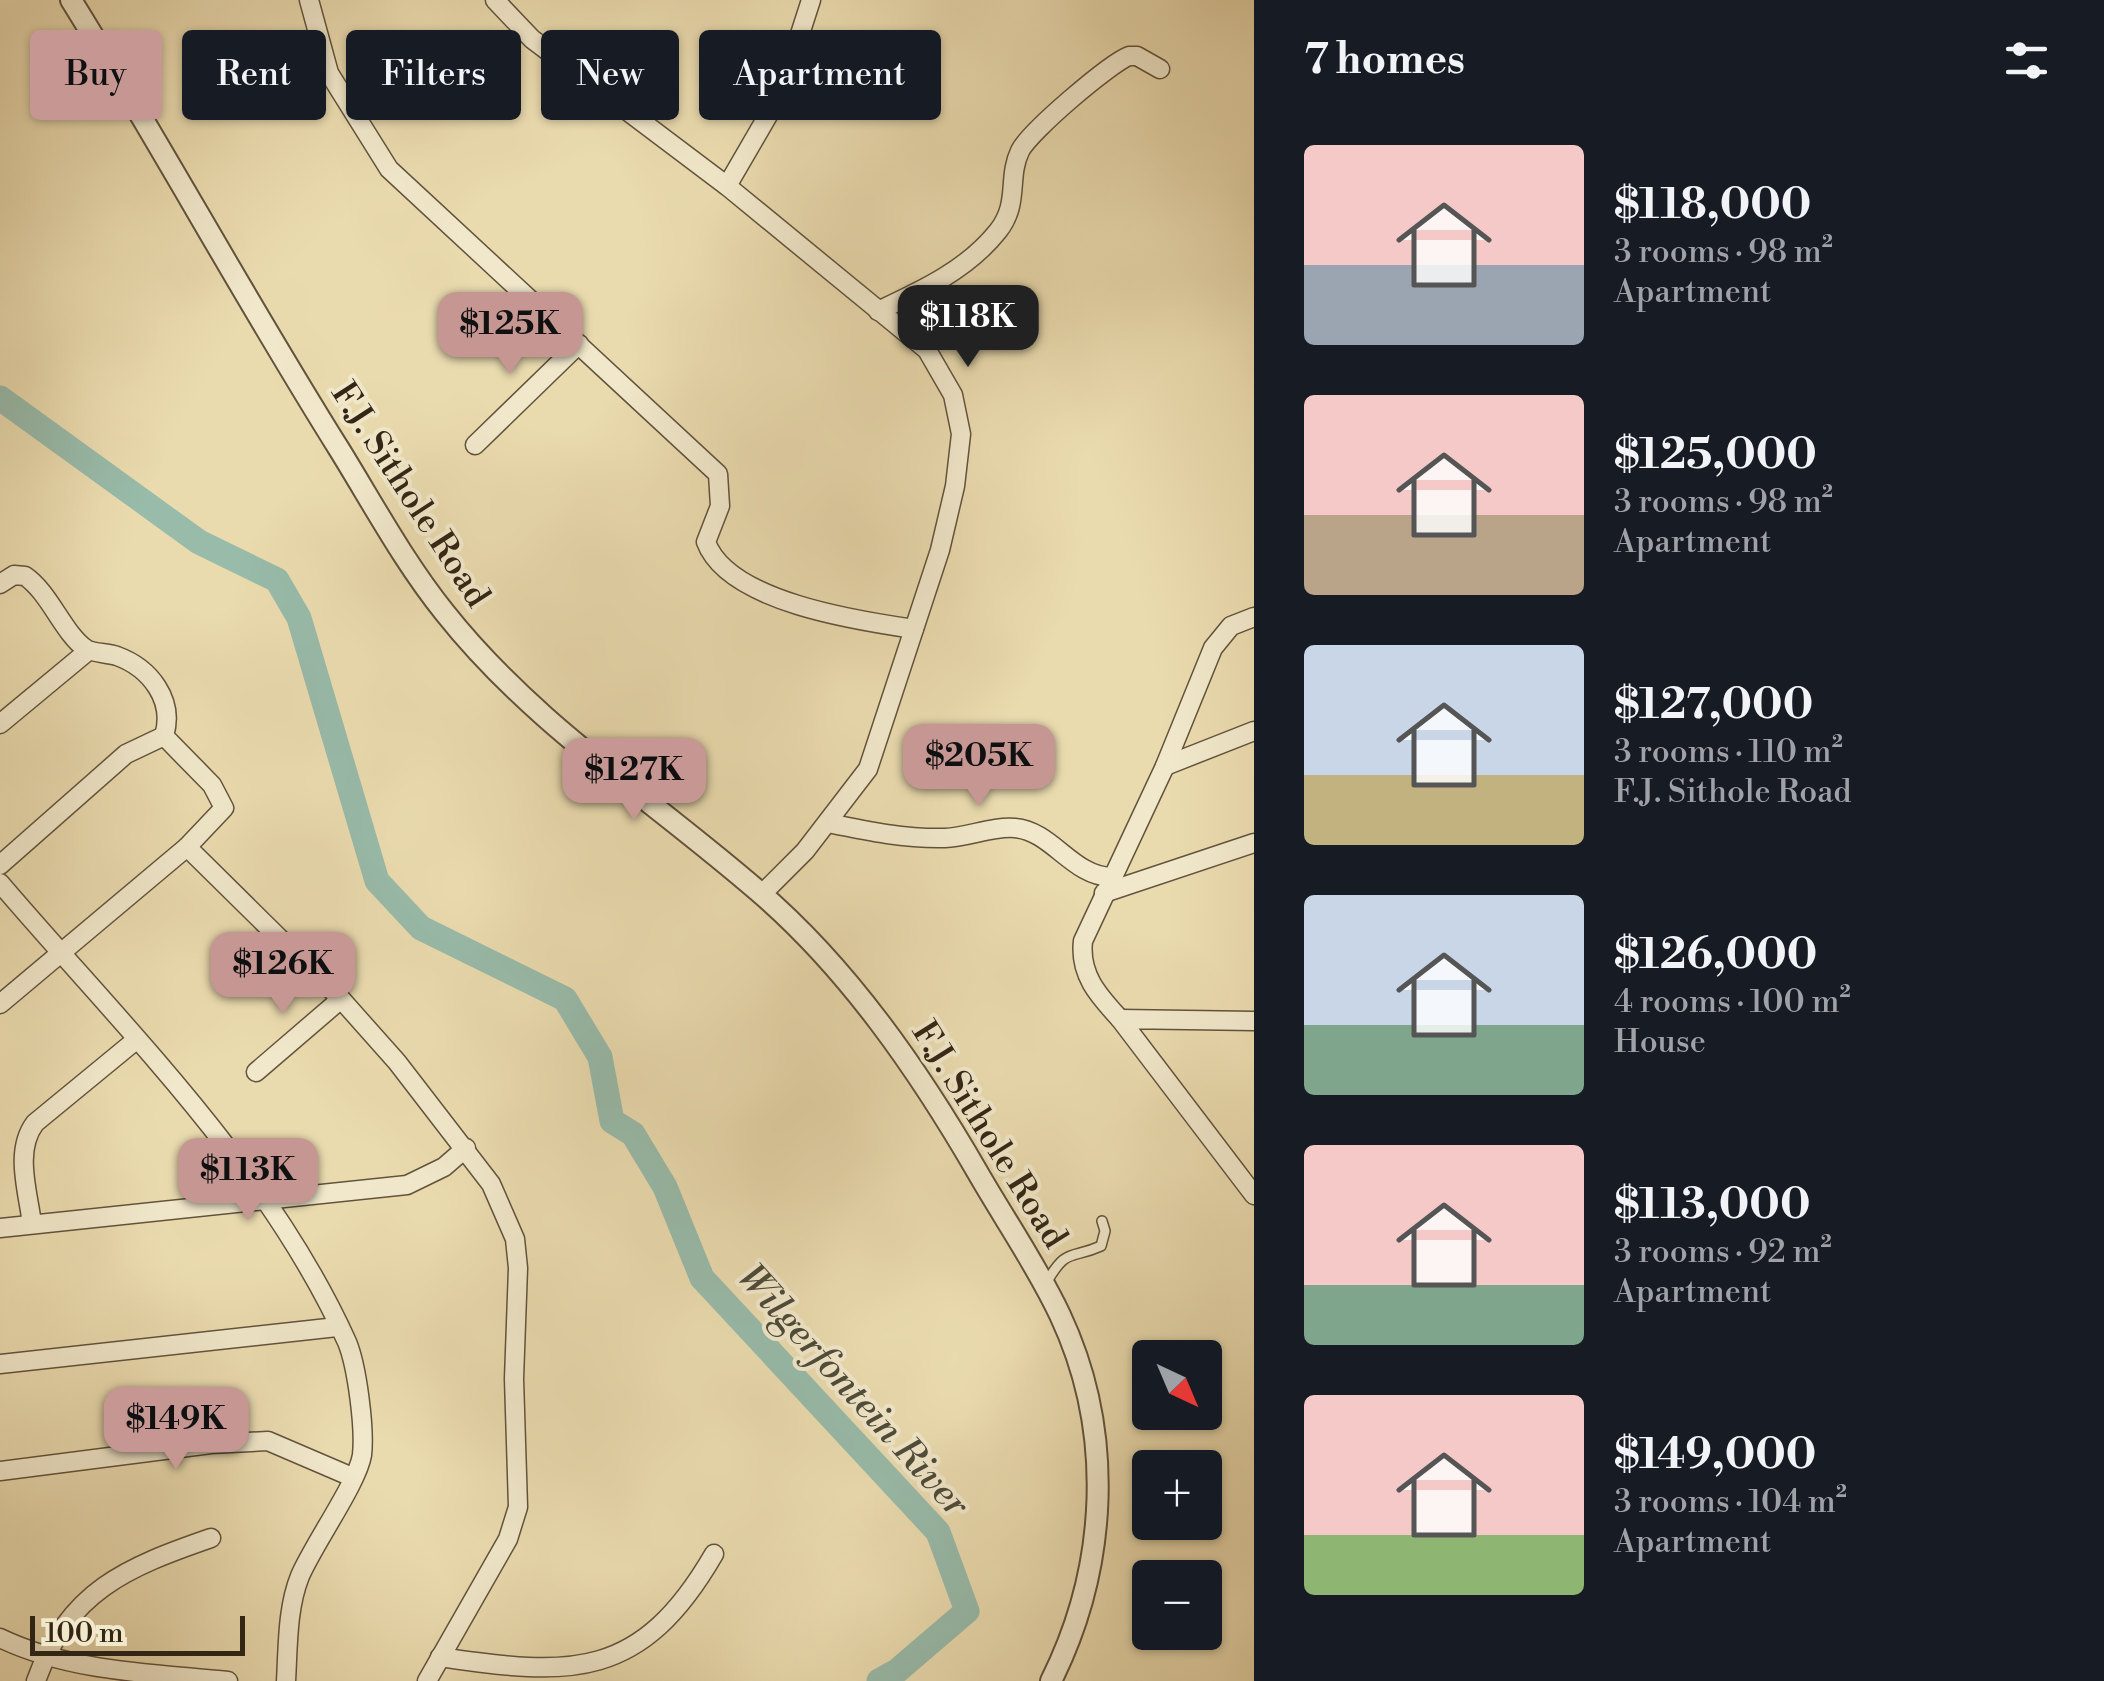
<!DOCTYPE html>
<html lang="en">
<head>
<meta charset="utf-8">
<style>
	body { margin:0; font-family:"Libre Bodoni",serif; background:#242831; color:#f1f3f6; height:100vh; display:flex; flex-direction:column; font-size:38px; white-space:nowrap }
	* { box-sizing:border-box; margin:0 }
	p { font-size:32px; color:#9ea1a6 }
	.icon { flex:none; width:55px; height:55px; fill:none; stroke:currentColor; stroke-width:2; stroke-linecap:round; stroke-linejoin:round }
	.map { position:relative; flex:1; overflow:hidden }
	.details { display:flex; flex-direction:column; background:#171b24; width:850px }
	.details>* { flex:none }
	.hud { position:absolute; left:30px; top:30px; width:950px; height:90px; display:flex; gap:20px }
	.needle { width:65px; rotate:136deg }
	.controls { position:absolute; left:1132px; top:1340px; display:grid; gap:20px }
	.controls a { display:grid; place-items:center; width:90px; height:90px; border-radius:10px; background:#171b24; box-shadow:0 2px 8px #0004; font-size:50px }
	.scale { position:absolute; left:30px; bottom:25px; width:215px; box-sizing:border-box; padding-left:10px; border:5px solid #342615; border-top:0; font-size:28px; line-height:35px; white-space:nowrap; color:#342615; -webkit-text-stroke:8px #f1e8cb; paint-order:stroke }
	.price { position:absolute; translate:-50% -85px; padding:0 22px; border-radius:20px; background:#c59692; color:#111; font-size:32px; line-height:65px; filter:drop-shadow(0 2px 5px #0008) }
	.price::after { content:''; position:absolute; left:50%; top:60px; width:30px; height:22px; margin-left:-15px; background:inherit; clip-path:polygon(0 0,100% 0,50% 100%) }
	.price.current { background:#222; color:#fff }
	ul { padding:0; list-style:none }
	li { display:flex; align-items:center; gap:30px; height:250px; padding:0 50px }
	li span { display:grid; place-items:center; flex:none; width:280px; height:200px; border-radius:10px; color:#555 }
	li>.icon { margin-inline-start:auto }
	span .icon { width:120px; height:120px; fill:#fffc; stroke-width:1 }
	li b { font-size:42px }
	h2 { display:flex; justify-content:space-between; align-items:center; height:120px; padding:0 50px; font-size:42px }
	.chip { padding:0 35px; border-radius:10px; background:#171b24; box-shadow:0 2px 8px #0004; font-size:35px; line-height:90px }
	.chip.current { background:#c59692; color:#111 }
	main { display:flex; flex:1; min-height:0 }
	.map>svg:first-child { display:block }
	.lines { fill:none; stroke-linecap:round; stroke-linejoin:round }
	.river { stroke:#98bbaa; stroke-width:25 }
	.service-casing { stroke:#62533c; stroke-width:12 }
	.minor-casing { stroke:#62533c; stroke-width:21 }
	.tertiary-casing { stroke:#62533c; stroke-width:24 }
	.service { stroke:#f1e8cb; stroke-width:9 }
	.minor { stroke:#f1e8cb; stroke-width:18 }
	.tertiary { stroke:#f1e8cb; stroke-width:20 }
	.labels { text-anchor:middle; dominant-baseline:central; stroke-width:8; stroke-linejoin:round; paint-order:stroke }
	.street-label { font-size:35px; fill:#342615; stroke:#f1e8cb }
	.water-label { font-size:38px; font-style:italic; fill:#4d4b3a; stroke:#f1e8cb }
</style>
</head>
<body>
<main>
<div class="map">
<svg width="1254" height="1681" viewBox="0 0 1254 1681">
	<rect width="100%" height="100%" fill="#eadbaf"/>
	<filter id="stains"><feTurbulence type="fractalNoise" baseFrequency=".002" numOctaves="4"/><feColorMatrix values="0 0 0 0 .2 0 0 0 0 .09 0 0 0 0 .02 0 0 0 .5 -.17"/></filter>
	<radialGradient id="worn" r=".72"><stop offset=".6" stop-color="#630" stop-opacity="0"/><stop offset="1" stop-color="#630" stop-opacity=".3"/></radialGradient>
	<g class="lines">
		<!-- river -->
		<path class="river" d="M 0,398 L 199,542 L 277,580 L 299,618 L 377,881 L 421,928 L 565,999 L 600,1057 L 612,1121 L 633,1134 L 665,1187 L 702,1278 L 938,1532 L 967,1611 L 897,1671 L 879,1681"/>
		<defs>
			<path id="service" d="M 1045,1285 C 1067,1246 1070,1260 1101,1246 L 1105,1231 L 1102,1221"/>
			<g id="minor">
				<path d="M 309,0 L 329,73 L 389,169 L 718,474 L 720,506 L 706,542 C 728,602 859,621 914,629"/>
				<path d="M 495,0 L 532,39 L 727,186 L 927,350 L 953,395 L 961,434 L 955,486 L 940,550 L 868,769 L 805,851 L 762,894"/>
				<path d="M 727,186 L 781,93 L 811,0"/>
				<path d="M 878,311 C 921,291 967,270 998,231 C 1020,203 1007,178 1020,151 C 1029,132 1109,64 1129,56 L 1137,56 L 1160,69"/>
				<path d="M 475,445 L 579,344"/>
				<path d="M 0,584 L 14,575 L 25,576 C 50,593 63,633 86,649 C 93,653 108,653 117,656 C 150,668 175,700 164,736 L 212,785 L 224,808 L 187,847 L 0,1004"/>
				<path d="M 0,724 L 88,651"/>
				<path d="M 1165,766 L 1254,731"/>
				<path d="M 828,823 C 867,831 905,839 945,838 C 968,837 993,826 1015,828 C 1052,831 1072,876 1111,877"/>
				<path d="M 187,847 L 341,999 L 397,1062 L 491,1184 L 515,1239 L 518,1268 L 514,1379 L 518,1507 L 508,1539 L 427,1681"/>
				<path d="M 0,865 L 126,754 L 164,736"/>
				<path d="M 0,883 C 123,1027 268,1167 347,1342 C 357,1366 365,1428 362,1455 C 358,1482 313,1545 300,1576 C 287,1608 288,1647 286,1681"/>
				<path d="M 1104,893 L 1254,843"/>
				<path d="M 1120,1019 C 1099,996 1079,975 1083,941 L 1165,766 L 1213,648 L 1231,626 L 1254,617"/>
				<path d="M 1254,1021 L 1120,1019 L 1254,1195"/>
				<path d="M 256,1072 L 341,999"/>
				<path d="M 32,1224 C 28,1191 14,1151 35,1123 L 136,1040"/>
				<path d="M 0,1228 L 407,1185 L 444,1167 L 466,1148"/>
				<path d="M 0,1364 L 337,1327"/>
				<path d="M 0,1471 L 211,1444 L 268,1441 L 352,1477"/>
				<path d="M 0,1638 C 71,1672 151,1673 228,1681"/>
				<path d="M 440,1657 C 572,1677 641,1680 714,1554"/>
				<path d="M 36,1681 C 68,1591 127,1567 211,1538"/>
			</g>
			<path id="tertiary" d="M 71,0 C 163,148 246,301 339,449 C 373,504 404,562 445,613 C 533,724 652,799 758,891 C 848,968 919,1071 978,1173 C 1005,1220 1037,1266 1060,1315 C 1115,1432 1108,1567 1051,1681"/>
		</defs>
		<!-- service casing -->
		<use href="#service" class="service-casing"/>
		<!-- minor casing -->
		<use href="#minor" class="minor-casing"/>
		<!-- tertiary casing -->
		<use href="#tertiary" class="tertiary-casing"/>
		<!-- service -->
		<use href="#service" class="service"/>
		<!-- minor -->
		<use href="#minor" class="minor"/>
		<!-- tertiary -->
		<use href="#tertiary" class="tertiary"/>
	</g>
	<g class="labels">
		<!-- street labels -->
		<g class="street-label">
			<text transform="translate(410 495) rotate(57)">F.J. Sithole Road</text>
			<text transform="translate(989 1135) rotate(58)">F.J. Sithole Road</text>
		</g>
		<!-- water labels -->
		<g class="water-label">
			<text transform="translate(853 1391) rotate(48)">Wilgerfontein River</text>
		</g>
	</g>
	<rect width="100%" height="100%" filter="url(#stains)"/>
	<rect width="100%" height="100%" fill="url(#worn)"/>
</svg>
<div class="controls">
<a><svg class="needle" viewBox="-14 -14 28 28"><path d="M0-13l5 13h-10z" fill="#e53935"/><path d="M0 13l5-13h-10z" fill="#9ea1a6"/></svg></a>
<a>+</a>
<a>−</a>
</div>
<div class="scale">100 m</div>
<b class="price current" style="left:968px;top:370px">$118K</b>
<b class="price" style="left:510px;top:377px">$125K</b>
<b class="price" style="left:979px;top:809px">$205K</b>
<b class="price" style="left:634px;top:823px">$127K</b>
<b class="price" style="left:283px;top:1017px">$126K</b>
<b class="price" style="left:248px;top:1223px">$113K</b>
<b class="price" style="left:176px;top:1472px">$149K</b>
<div class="hud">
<a class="chip current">Buy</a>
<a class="chip">Rent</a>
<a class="chip">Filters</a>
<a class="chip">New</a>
<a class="chip">Apartment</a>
</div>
</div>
<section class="details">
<h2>7 homes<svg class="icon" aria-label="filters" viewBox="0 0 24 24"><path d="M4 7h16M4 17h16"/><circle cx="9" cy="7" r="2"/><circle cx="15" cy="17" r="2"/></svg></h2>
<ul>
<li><span style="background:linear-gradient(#f6c9c9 60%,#9aa5b1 0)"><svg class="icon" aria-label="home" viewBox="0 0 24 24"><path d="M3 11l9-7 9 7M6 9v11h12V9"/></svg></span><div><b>$118,000</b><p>3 rooms · 98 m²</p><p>Apartment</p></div></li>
<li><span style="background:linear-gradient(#f6c9c9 60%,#b9a48a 0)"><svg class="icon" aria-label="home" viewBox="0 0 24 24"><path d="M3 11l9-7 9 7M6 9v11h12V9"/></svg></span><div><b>$125,000</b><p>3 rooms · 98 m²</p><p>Apartment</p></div></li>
<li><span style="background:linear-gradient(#c9d6e8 65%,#c2b280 0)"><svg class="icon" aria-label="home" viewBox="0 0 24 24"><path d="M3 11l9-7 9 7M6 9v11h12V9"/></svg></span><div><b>$127,000</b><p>3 rooms · 110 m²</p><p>F.J. Sithole Road</p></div></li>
<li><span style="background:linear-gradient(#c9d6e8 65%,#7fa58c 0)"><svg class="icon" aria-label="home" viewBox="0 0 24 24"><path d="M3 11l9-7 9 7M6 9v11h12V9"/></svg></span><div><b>$126,000</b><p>4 rooms · 100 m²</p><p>House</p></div></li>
<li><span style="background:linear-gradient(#f6c9c9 70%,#7fa58c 0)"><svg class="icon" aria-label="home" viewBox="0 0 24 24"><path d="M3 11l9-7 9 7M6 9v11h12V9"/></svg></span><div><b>$113,000</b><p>3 rooms · 92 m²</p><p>Apartment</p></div></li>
<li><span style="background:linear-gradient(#f6c9c9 70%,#8fb573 0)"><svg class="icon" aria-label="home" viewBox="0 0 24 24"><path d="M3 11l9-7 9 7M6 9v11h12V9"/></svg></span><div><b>$149,000</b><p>3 rooms · 104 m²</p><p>Apartment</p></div></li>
</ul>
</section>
</main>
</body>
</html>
